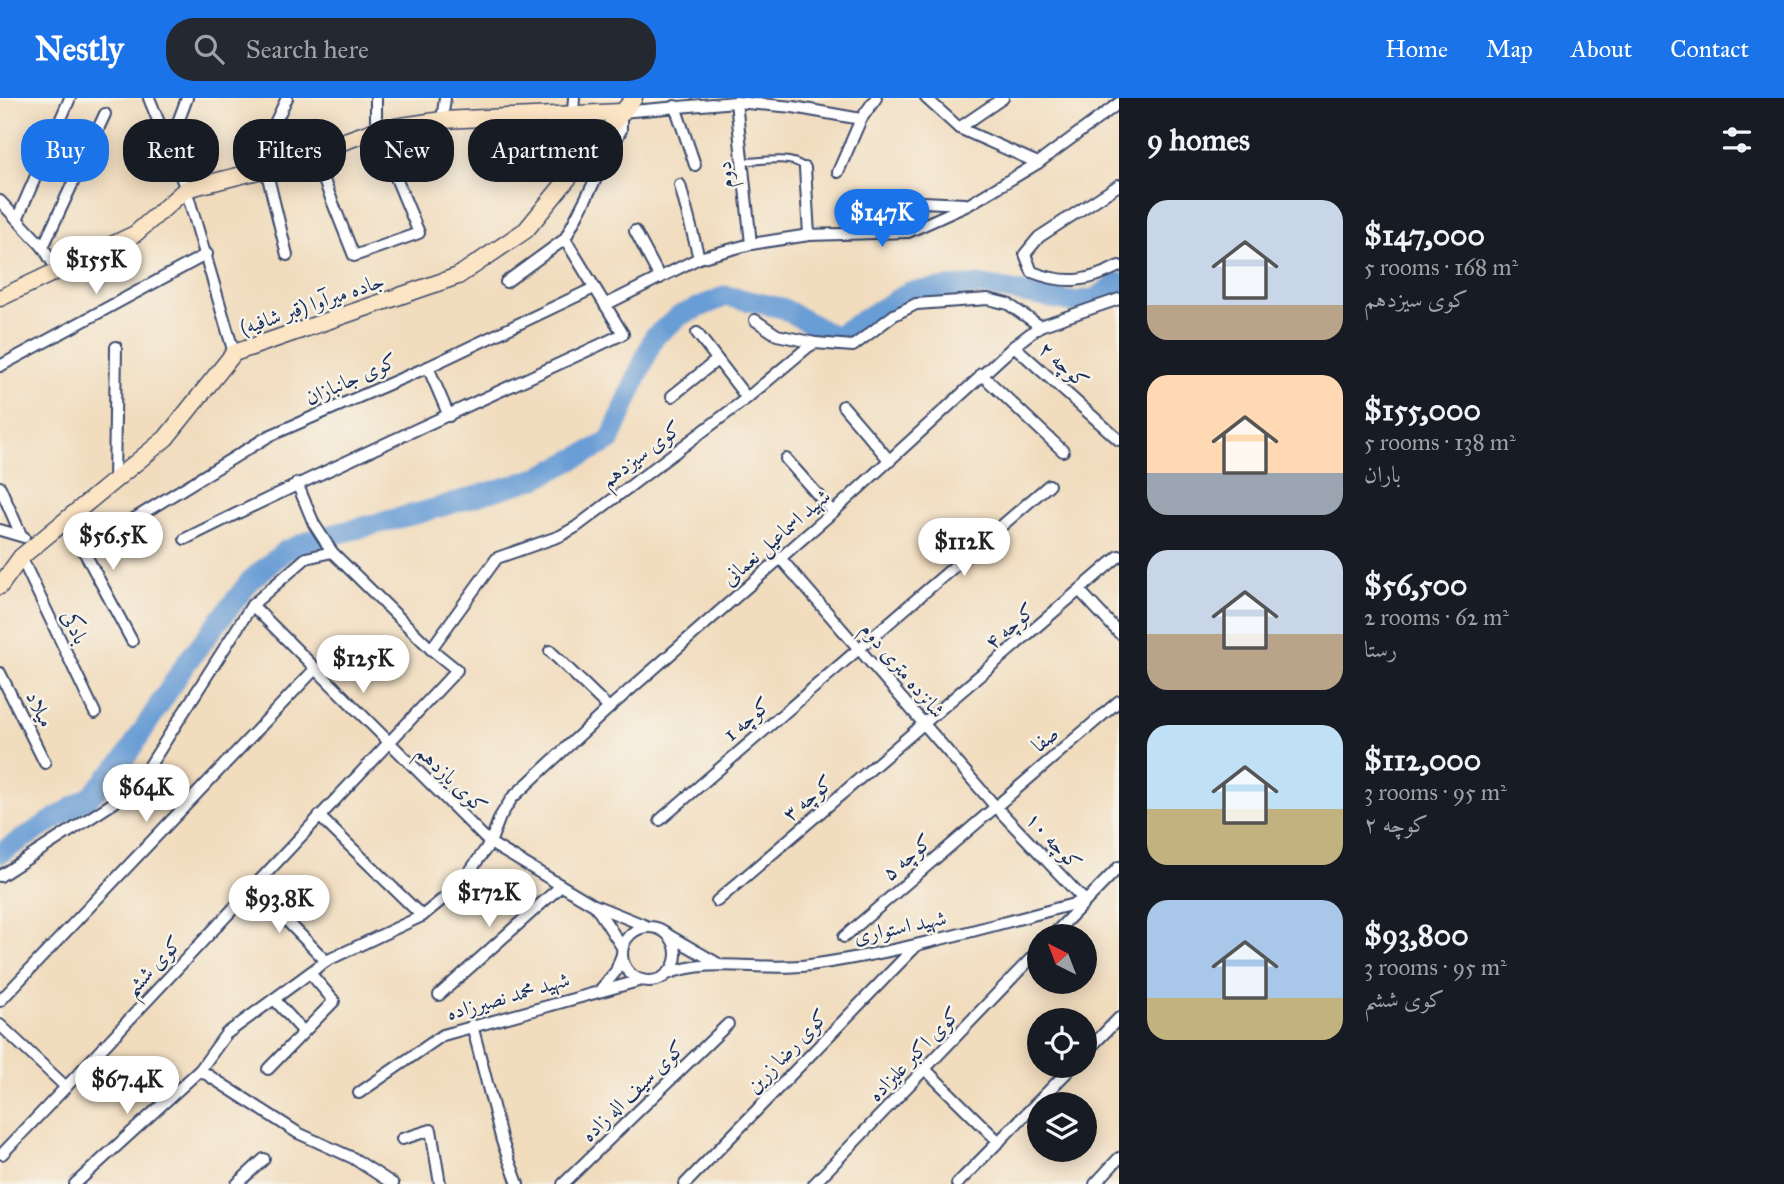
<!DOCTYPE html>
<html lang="en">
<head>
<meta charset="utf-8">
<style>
	body { margin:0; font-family:"IM FELL Great Primer",Amiri,serif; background:#242831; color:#f1f3f6; height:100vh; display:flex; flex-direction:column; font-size:26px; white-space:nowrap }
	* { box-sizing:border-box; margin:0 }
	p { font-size:23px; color:#9ea1a6 }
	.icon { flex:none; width:38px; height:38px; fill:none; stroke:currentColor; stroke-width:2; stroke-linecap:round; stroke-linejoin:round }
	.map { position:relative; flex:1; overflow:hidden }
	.side { display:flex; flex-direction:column; background:#171b24; width:665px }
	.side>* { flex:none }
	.top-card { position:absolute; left:21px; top:21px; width:665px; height:63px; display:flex; gap:14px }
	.needle { width:46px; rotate:318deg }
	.fabs { position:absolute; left:1027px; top:826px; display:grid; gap:14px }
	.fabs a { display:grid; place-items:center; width:70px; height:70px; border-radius:50%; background:#171b24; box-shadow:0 4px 18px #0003; font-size:35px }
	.price { position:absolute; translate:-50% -60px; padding:0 16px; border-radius:24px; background:#fff; color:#222; font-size:23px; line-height:46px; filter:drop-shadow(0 2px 4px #0008) }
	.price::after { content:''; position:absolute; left:50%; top:42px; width:21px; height:16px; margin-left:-10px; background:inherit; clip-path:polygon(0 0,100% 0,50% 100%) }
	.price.on { background:#1a73e8; color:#fff }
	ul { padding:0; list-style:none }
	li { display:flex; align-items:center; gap:21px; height:175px; padding:0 28px }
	li span { display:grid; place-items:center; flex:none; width:196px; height:140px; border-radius:21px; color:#555 }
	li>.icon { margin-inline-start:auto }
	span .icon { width:84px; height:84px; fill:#fffc; stroke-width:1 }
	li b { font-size:30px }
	h2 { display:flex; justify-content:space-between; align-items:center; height:84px; padding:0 28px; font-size:30px }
	.tag { padding:0 24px; border-radius:28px; background:#171b24; box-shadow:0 4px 18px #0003; font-size:24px; line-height:63px }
	.tag.on { background:#1a73e8; color:#fff }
	header { display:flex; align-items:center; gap:42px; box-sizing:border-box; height:98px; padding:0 35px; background:#1a73e8; color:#fff }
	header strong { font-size:33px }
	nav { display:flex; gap:38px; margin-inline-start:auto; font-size:24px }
	.search { width:490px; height:63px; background:#242831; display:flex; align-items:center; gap:18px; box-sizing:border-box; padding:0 24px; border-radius:28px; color:#9ea1a6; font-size:26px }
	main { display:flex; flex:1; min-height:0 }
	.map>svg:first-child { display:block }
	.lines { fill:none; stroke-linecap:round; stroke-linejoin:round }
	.river { stroke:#699dd5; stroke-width:21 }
	.lane-casing { stroke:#3b496c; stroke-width:9 }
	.street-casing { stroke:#3b496c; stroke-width:14 }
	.secondary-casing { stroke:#3b496c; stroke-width:19 }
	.lane { stroke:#fff; stroke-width:5 }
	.street { stroke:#fff; stroke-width:10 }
	.secondary { stroke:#fce5c4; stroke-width:16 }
	.labels { text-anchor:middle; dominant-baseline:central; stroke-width:5; stroke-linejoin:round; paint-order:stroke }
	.street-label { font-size:21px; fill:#1b2f5e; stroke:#f7f3e8 }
</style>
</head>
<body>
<header>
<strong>Nestly</strong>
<div class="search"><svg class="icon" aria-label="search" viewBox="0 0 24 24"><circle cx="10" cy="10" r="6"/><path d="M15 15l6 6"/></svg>Search here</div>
<nav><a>Home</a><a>Map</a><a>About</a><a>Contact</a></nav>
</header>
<main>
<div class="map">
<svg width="1119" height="1086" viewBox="0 0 1119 1086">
	<rect width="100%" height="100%" fill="#f7f3e8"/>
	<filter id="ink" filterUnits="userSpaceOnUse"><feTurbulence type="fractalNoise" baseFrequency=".0143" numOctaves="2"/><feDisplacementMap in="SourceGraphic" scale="14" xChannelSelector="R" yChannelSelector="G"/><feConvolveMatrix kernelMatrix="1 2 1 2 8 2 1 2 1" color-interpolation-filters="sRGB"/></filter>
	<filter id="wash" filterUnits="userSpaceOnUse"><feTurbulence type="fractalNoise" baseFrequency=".00686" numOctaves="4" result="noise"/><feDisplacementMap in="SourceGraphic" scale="28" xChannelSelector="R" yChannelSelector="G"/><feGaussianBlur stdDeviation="1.57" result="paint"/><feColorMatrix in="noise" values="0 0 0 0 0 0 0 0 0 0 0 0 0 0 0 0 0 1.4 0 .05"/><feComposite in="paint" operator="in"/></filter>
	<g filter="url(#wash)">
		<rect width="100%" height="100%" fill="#f1dcbd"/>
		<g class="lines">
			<!-- river -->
			<path class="river" d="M 0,755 L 90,699 L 124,662 L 186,565 L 251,482 L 285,453 L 312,442 L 423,414 L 537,380 L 610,343 L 654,239 L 681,217 L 726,198 L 782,210 L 835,239 L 909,194 L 979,187 L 1073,204 L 1094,201 L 1119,185"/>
		</g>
	</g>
	<g filter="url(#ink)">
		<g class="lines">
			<defs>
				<path id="lane" d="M 743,64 C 759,63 792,57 804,69"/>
				<g id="street">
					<path d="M 149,0 L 186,91 L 234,255"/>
					<path d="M 926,0 L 959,30 L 1038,65"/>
					<path d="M 736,4 L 751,146"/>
					<path d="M 675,8 L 695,67"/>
					<path d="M 573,14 L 574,0"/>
					<path d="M 442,22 L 445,0"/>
					<path d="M 959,30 L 1003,0"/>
					<path d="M 168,51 L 187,0"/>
					<path d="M 313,55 L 354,158 L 419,135 L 376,32 L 376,0"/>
					<path d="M 805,70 L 809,137"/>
					<path d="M 266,71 L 287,157"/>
					<path d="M 838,74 L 861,21"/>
					<path d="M 251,75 L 287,0"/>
					<path d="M 680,87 L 699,160"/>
					<path d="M 1119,87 L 1039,139 L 1025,156 L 1032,174 C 1066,187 1088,184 1119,168"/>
					<path d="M 0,103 L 43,149 L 57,172"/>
					<path d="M 901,103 L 965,106"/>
					<path d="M 18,119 L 70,0"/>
					<path d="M 635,133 L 660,180"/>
					<path d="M 43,149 L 105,16"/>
					<path d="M 506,184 L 565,141"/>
					<path d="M 605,207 L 699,160 L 751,146 L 809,137 L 908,134 L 968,107 L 1038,65 L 1119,5"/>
					<path d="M 755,222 L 777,237 L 815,245"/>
					<path d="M 697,235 L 747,300"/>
					<path d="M 1014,248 L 1119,342"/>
					<path d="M 0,268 L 207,156"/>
					<path d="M 428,269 L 449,318"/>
					<path d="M 981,276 L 1063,353"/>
					<path d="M 672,298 L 717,262"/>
					<path d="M 843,308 L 890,363"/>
					<path d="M 786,361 L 833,414"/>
					<path d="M 114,384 L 116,249"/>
					<path d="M 297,385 L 314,426 L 332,454 L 431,551"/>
					<path d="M 0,389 L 21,437"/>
					<path d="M 66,420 L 132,543"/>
					<path d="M 132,422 L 269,338 L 428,269 L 594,190"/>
					<path d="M 0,432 L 24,439"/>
					<path d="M 185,441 C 329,369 477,305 623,236 L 565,141 L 621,32 L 621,14 L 736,4 L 793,9 L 861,21 L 876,0"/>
					<path d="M 21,459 L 95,615"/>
					<path d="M 781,461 L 995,708 L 1085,803"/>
					<path d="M 1080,493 L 1119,535"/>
					<path d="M 252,507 L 490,745 L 594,807 L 646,828"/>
					<path d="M 550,553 L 609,610"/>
					<path d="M 0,575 L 45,665"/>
					<path d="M 319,718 L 422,818"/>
					<path d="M 660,722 L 1049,387"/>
					<path d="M 0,778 L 115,704 L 145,675 L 252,507 L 306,460 L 332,454"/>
					<path d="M 254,789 L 326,863"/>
					<path d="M 717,803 L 1119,458"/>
					<path d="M 596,809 L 622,849"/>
					<circle cx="649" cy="856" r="27"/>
					<path d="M 670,838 L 717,865"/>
					<path d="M 1052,838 L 1119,769"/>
					<path d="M 844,839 L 1119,603"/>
					<path d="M 667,876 C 713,858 762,874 810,867 C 903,854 994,827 1085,803"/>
					<path d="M 601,891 L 616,873 L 621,859"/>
					<path d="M 439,897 L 561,788"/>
					<path d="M 274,901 L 303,933"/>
					<path d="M 0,903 L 316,570"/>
					<path d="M 0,927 L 66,989 L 457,572 L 431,551 L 497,460 L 560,438 L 576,429 L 747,300 L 808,249 L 815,245 L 853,248 L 894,217 L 916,206 L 988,201 L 1008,206 L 1040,228"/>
					<path d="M 472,927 L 502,1043 L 518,1086"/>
					<path d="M 1085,955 L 1119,920"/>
					<path d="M 268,971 L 334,903 L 310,875"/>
					<path d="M 200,972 L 298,1035 L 353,1060 L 393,1086"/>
					<path d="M 926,972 L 999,1044"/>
					<path d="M 359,995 L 443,937 L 642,882"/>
					<path d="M 402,1041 L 431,1032 L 440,1086"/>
					<path d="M 2,1056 L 66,989"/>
					<path d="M 75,1086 L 200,972 L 226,936 L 326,863 L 422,818 L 460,787 L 490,745 L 500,719 L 512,700 L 609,610 L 833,414 L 1014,248 L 1040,228 L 1119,201"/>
					<path d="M 237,1086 L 264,1061"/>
					<path d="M 563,1086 L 728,926"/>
					<path d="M 685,1086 L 917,847"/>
					<path d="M 814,1086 L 1040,851"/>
					<path d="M 957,1086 L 1073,968"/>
					<path d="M 1095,1086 L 1119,1060"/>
				</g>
				<g id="secondary">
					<path d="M 0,200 L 135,136 L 186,91 L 266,71 L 376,32 L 442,22 L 621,14"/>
					<path d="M 0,488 L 21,459 L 166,340 L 234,255 L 458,178 L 526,132 L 634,0"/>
				</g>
			</defs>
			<!-- lane casing -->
			<use href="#lane" class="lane-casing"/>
			<!-- street casing -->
			<use href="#street" class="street-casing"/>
			<!-- secondary casing -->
			<use href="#secondary" class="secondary-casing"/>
			<!-- lane -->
			<use href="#lane" class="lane"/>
			<!-- street -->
			<use href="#street" class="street"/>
			<!-- secondary -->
			<use href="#secondary" class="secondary"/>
		</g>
	</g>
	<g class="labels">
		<!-- street labels -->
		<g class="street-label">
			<text transform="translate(725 77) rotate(-96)">دوم</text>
			<text transform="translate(312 206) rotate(-19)">جاده میرآوا (قبر شافیه)</text>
			<text transform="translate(1064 267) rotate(42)">کوچه ۲</text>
			<text transform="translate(351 281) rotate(-24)">کوی جانبازان</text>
			<text transform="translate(641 356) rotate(-37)">کوی سیزدهم</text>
			<text transform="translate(776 439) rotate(-41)">شهید اسماعیل نعمانی</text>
			<text transform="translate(1010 528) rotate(-41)">کوچه ۴</text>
			<text transform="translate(75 529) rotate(65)">بادکی</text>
			<text transform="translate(903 572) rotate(50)">شانزده متری دوم</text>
			<text transform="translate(40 611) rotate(64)">میلاد</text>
			<text transform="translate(747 621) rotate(-41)">کوچه 1</text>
			<text transform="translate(1045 641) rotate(-40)">صفا</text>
			<text transform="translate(452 681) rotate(44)">کوی یازدهم</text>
			<text transform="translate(808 700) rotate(-40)">کوچه ۳</text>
			<text transform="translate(1054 743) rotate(47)">کوچه ۱۰</text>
			<text transform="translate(907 759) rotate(-41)">کوچه ۵</text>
			<text transform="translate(900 829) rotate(-12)">شهید استواری</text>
			<text transform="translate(153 868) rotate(-47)">کوی ششم</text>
			<text transform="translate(508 898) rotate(-16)">شهید محمد نصیرزاده</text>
			<text transform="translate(787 953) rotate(-46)">کوی رضا زرین</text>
			<text transform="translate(914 956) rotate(-46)">کوی اکبر علیزاده</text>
			<text transform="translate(633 993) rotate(-44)">کوی سیف اله زاده</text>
		</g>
	</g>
</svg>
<div class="fabs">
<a><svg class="needle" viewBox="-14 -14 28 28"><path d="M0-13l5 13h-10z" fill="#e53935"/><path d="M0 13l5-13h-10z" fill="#9ea1a6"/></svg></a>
<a><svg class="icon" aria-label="locate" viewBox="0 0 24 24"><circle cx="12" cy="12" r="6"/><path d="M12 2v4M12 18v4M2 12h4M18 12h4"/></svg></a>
<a><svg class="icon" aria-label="layers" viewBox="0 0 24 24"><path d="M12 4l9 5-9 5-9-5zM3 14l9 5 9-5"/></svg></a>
</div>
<b class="price on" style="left:882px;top:151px">$147K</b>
<b class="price" style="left:96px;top:198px">$155K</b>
<b class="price" style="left:113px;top:474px">$56.5K</b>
<b class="price" style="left:964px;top:480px">$112K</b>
<b class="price" style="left:363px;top:597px">$125K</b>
<b class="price" style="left:146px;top:726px">$64K</b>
<b class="price" style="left:489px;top:831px">$172K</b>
<b class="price" style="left:279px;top:837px">$93.8K</b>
<b class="price" style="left:127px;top:1018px">$67.4K</b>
<div class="top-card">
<a class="tag on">Buy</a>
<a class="tag">Rent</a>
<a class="tag">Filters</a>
<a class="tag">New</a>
<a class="tag">Apartment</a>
</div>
</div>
<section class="side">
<h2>9 homes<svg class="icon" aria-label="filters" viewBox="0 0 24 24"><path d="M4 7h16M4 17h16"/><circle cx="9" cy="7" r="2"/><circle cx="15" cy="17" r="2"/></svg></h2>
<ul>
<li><span style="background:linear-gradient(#c9d6e8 75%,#b9a48a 0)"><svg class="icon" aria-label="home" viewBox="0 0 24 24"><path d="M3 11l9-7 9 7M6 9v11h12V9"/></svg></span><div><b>$147,000</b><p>5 rooms · 168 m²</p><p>کوی سیزدهم</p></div></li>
<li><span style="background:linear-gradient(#ffd9b3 70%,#9aa5b1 0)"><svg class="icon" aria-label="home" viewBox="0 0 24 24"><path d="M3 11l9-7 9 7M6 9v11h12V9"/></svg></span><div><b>$155,000</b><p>5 rooms · 138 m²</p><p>باران</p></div></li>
<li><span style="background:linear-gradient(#c9d6e8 60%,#b9a48a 0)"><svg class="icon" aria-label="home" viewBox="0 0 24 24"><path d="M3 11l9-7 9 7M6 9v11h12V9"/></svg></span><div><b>$56,500</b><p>2 rooms · 62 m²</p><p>رستا</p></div></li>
<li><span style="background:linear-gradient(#bfe0f5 60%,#c2b280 0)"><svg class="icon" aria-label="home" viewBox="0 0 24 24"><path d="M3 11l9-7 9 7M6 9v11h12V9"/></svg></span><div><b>$112,000</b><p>3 rooms · 95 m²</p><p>کوچه ۲</p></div></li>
<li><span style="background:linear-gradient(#a9c7e8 70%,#c2b280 0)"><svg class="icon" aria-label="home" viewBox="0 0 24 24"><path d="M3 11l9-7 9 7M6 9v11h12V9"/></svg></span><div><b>$93,800</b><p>3 rooms · 95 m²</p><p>کوی ششم</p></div></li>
</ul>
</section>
</main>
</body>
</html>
